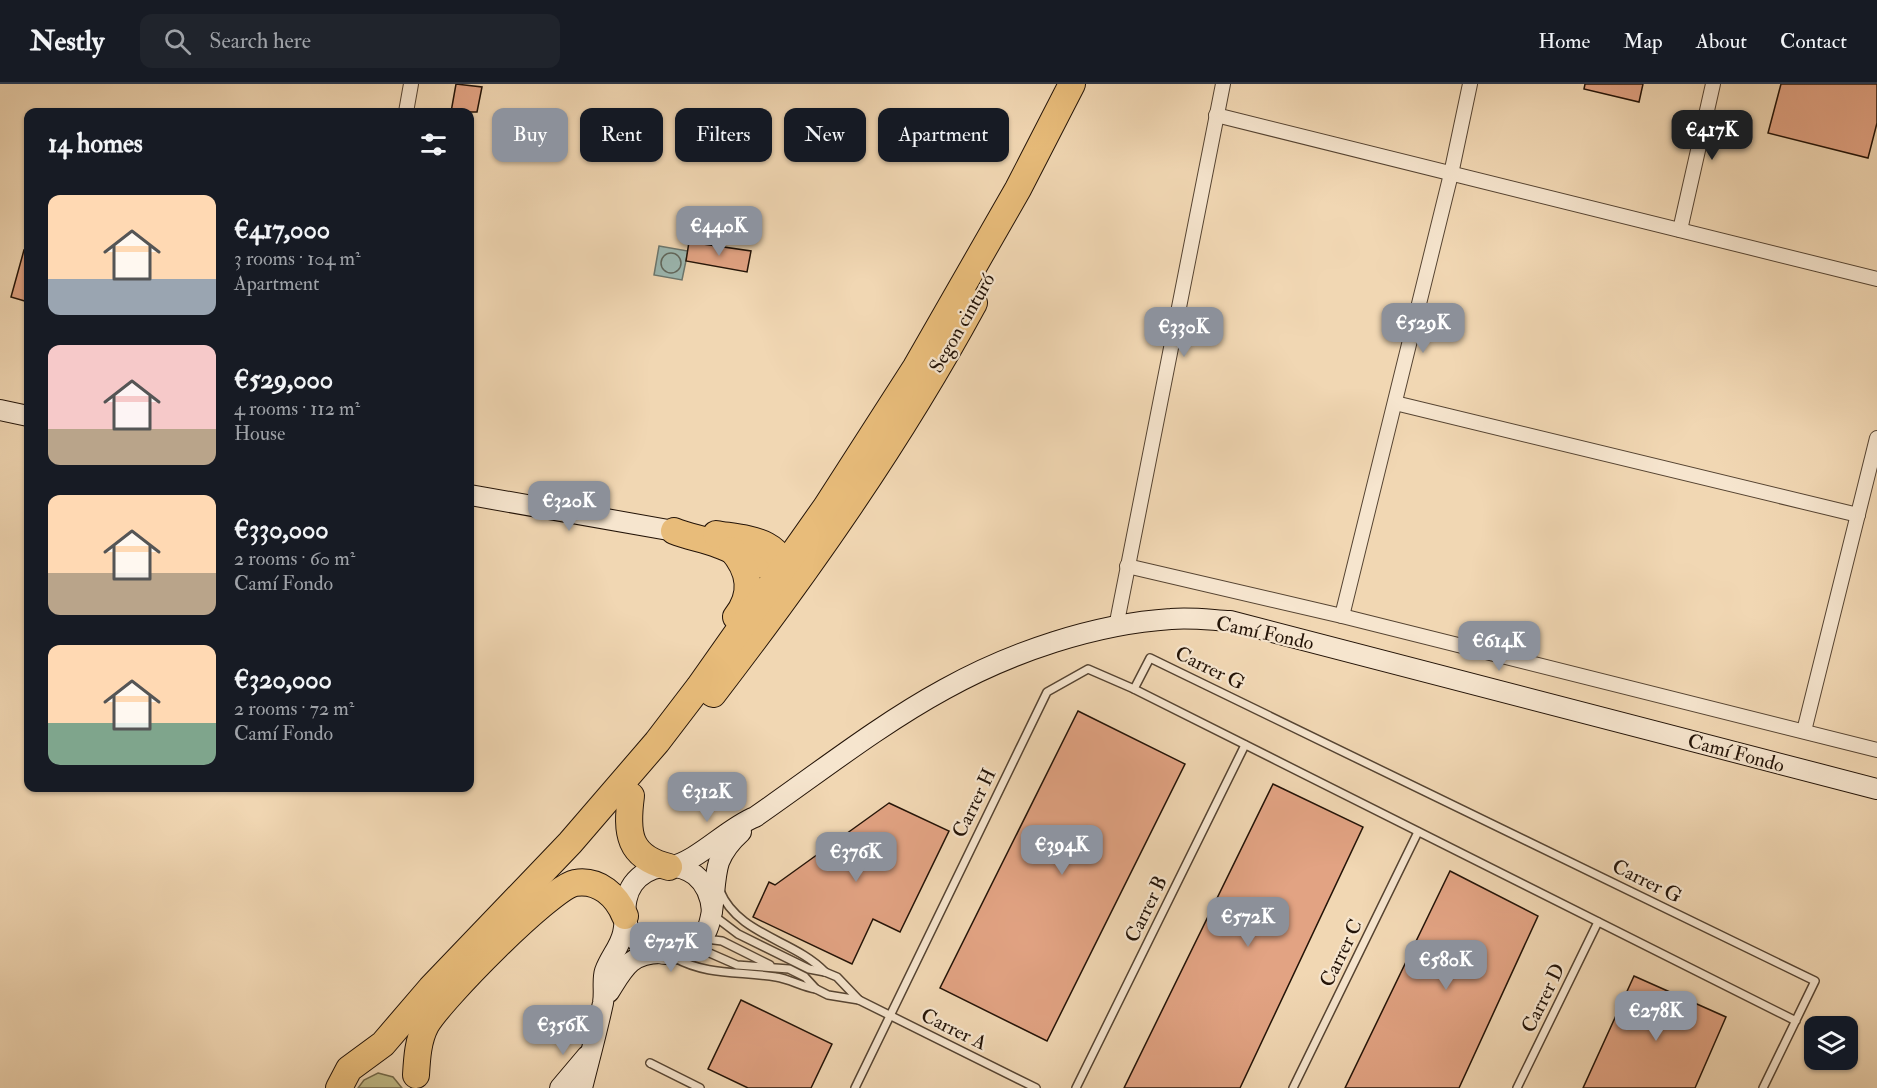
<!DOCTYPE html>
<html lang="en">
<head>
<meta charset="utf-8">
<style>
	body { margin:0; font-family:"IM FELL Double Pica",serif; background:#20242c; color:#f1f3f6; height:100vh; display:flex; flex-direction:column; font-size:22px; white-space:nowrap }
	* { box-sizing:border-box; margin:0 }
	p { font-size:20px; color:#9ea1a6 }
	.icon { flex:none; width:33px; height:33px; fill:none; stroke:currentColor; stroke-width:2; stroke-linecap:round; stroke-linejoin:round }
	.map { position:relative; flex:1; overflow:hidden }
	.panel { position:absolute; left:24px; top:24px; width:450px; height:684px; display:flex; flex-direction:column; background:#171b24; border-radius:12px; box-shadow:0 2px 4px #0004 }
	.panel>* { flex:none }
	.hud { position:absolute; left:492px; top:24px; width:570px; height:54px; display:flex; gap:12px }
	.buttons { position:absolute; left:1804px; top:932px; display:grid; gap:12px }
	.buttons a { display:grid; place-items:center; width:54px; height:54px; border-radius:12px; background:#171b24; box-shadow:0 2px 4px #0004; font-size:30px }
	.price { position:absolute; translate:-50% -51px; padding:0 14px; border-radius:12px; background:#8c9099; color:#fff; font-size:20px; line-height:39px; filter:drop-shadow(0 2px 3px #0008) }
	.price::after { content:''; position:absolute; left:50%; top:36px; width:18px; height:14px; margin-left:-9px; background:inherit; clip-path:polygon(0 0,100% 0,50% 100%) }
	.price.active { background:#222; color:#fff }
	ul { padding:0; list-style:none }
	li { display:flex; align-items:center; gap:18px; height:150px; padding:0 24px }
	li span { display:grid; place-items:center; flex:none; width:168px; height:120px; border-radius:12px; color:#555 }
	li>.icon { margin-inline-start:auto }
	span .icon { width:72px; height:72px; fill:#fffc; stroke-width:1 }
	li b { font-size:26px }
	h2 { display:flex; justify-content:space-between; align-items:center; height:72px; padding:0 24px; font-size:26px }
	.chip { padding:0 21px; border-radius:12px; background:#171b24; box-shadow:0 2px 4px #0004; font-size:21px; line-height:54px }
	.chip.active { background:#8c9099; color:#fff }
	header { display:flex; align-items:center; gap:36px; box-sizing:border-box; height:84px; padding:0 30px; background:#171b24; border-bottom:2px solid #363941 }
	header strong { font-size:28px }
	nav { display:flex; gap:33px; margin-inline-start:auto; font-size:21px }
	.search { width:420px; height:54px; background:#20242c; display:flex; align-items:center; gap:15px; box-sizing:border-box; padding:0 21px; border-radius:12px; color:#9ea1a6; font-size:22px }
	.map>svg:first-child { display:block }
	.green { fill:#c1bc88; stroke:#726848; stroke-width:1.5 }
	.water { fill:#9bb8b2; stroke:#6b766e; stroke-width:1.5 }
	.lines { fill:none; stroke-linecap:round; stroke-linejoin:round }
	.shore { stroke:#5f665c; stroke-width:1.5 }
	.building { fill:#e2a383; stroke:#231307; stroke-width:1.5 }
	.lane-casing { stroke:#564432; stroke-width:10 }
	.street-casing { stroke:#564432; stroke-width:16 }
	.secondary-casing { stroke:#231307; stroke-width:22 }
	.highway-casing { stroke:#231307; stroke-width:28 }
	.lane { stroke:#f6e5ce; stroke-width:7 }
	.street { stroke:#f6e5ce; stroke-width:14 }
	.secondary { stroke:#f6e5ce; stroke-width:20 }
	.highway { stroke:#e8bc7a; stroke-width:26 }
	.labels { text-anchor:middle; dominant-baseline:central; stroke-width:4.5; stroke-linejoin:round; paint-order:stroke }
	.street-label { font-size:20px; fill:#231307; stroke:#f6e5ce }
</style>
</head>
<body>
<header>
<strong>Nestly</strong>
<div class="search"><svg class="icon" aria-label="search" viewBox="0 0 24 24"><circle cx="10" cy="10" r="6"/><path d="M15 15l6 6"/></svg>Search here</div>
<nav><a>Home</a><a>Map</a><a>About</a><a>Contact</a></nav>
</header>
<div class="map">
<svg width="1877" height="1004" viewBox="0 0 1877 1004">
	<rect width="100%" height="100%" fill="#f1d7b3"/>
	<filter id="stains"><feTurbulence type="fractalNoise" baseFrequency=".00333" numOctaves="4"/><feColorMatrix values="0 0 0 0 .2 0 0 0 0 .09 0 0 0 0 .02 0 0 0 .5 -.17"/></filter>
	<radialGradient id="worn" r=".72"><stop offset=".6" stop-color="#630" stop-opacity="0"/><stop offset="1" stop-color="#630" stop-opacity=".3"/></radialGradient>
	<!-- green -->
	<path class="green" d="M 378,989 L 393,993 L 402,1004 L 358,1004 L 364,996 Z"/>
	<!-- water -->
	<path class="water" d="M 659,162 L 688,167 L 682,196 L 654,191 Z"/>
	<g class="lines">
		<!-- shore -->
		<circle class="shore" cx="671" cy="179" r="10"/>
	</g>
	<!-- building -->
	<g class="building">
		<path d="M 456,0 L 482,3 L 477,28 L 451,28 Z"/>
		<path d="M 1585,0 L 1643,0 L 1639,18 L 1584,5 Z"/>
		<path d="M 1781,0 L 1877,0 L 1877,39 L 1868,74 L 1768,49 Z"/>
		<path d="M 689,158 L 751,167 L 747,188 L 686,177 Z"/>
		<path d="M 24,166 L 28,167 L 28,218 L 11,213 Z"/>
		<path d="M 1078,627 L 1185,680 L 1047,957 L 940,904 Z"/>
		<path d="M 1273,700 L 1363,743 L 1240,1004 L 1124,1004 Z"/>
		<path d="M 889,719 L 949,747 L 900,848 L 873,835 L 852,880 L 753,833 L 769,798 L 775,801 Z"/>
		<path d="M 1450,787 L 1538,832 L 1459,1004 L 1345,1004 Z"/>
		<path d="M 1634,892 L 1726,933 L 1695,1004 L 1583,1004 Z"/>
		<path d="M 741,916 L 832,960 L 811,1004 L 748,1004 L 708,985 Z"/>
	</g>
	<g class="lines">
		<defs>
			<g id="lane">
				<path d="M 720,807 C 738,851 795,856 825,888"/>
				<path d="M 713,831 L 738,850 L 809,885 L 825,888 L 837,893 L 859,916"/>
				<path d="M 706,855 L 722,857 L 770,881"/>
				<path d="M 698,864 L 737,881 L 789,885 L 805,893 L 816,905 L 828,911 L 859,916 L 1036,1004"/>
				<path d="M 675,874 C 708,892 741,887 776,893 C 790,895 802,903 816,905"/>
				<path d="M 650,979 L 700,1004"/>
				<path d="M 855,1004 L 1047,608 L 1088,585 L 1134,605"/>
				<path d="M 1076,1004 L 1245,661"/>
				<path d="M 1293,1004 L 1418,748"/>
				<path d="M 1517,1004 L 1598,838"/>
				<path d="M 1763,1004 L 1815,897 L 1150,574 L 1134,605 L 1796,937"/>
			</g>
			<g id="street">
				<path d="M 406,28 L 411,0"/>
				<path d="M 1216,31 L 1877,195"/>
				<path d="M 1680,146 L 1713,0"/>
				<path d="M 1395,319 L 1858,431"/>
				<path d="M 1127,482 L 1342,532 L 1877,666"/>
				<path d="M 1342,532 L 1451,90 L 1470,0"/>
				<path d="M 1116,543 L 1223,0"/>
				<path d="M 1804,647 L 1877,354"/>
			</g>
			<g id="secondary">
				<path d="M 0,326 L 28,332"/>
				<path d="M 470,411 L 674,447"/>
				<path d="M 669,783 C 697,778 727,744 755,733 C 817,690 879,641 945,605 C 1012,568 1094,540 1171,535 C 1190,533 1211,536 1230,537 L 1877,705"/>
				<path d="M 625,832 C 628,847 634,858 648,865 C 657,870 669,871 679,869 C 722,858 709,809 719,778 C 724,765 731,757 741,748"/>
				<path d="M 609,908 C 623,886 630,869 660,869"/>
				<path d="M 560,1004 L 587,972"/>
				<path d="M 582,1004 C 589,976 597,947 603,919 C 605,908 602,896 605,887 C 610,873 620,863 623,849 C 627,832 622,816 633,800 C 647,781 675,777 695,791 C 706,800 711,813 712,827"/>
			</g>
			<g id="highway">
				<path d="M 674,447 C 689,453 704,455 719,461 C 743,469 772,495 798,478"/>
				<path d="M 716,450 C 746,455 785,455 784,494"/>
				<path d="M 732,466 C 750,487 754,510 736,533"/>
				<path d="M 713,610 C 809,485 899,357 974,219"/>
				<path d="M 631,712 C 626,749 628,773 669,783"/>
				<path d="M 416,991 C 417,974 418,956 426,941 C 440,916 550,804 575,799 C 599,795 617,812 625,832"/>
				<path d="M 339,1004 L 349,985 L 383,960 L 431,904 L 570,759 L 657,658 L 699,603 L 826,423 L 916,283 L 1018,105 L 1072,0"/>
			</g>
		</defs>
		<!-- lane casing -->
		<use href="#lane" class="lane-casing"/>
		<!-- street casing -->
		<use href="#street" class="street-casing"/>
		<!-- secondary casing -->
		<use href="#secondary" class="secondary-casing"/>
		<!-- highway casing -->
		<use href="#highway" class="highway-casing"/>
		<!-- lane -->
		<use href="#lane" class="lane"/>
		<!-- street -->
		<use href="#street" class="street"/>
		<!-- secondary -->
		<use href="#secondary" class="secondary"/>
		<!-- highway -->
		<use href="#highway" class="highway"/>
	</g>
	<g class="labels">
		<!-- street labels -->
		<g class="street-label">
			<text transform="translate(962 239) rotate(-60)">Segon cinturó</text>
			<text transform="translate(1265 549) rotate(12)">Camí Fondo</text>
			<text transform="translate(1210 584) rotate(26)">Carrer G</text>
			<text transform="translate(1736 669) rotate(15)">Camí Fondo</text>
			<text transform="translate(974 719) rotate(-64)">Carrer H</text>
			<text transform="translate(1647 797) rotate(26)">Carrer G</text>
			<text transform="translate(1146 825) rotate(-64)">Carrer B</text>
			<text transform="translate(1341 869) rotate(-64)">Carrer C</text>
			<text transform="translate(1543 914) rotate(-64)">Carrer D</text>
			<text transform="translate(954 945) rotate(26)">Carrer A</text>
		</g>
	</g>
	<rect width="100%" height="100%" filter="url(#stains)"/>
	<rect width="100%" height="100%" fill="url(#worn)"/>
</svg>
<div class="buttons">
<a><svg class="icon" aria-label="layers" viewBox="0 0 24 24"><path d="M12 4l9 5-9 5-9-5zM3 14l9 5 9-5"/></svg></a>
</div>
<b class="price active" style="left:1712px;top:77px">€417K</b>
<b class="price" style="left:719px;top:173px">€440K</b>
<b class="price" style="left:1423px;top:270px">€529K</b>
<b class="price" style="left:1184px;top:274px">€330K</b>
<b class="price" style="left:569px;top:448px">€320K</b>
<b class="price" style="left:1499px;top:588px">€614K</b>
<b class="price" style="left:707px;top:739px">€312K</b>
<b class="price" style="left:1062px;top:792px">€394K</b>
<b class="price" style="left:856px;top:799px">€376K</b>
<b class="price" style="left:1248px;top:864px">€572K</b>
<b class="price" style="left:671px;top:889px">€727K</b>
<b class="price" style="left:1446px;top:907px">€580K</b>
<b class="price" style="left:1656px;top:958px">€278K</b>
<b class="price" style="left:563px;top:972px">€356K</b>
<div class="hud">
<a class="chip active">Buy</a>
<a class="chip">Rent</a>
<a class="chip">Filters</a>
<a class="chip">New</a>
<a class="chip">Apartment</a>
</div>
<section class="panel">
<h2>14 homes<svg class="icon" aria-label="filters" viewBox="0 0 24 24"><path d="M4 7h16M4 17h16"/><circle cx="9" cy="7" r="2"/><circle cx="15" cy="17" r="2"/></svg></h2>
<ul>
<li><span style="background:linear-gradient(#ffd9b3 70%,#9aa5b1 0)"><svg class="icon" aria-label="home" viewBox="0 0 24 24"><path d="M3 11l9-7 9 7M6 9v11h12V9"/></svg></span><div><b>€417,000</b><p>3 rooms · 104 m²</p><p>Apartment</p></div></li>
<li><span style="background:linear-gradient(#f6c9c9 70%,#b9a48a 0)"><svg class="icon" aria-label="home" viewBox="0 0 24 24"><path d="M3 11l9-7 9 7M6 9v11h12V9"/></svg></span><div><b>€529,000</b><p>4 rooms · 112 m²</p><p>House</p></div></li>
<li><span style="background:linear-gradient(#ffd9b3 65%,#b9a48a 0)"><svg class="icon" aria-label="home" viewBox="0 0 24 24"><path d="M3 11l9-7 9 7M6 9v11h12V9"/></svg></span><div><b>€330,000</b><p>2 rooms · 60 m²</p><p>Camí Fondo</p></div></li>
<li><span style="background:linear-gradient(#ffd9b3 65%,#7fa58c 0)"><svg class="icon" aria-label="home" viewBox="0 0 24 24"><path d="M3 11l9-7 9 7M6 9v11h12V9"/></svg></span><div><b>€320,000</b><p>2 rooms · 72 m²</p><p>Camí Fondo</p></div></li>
</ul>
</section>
</div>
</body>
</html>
